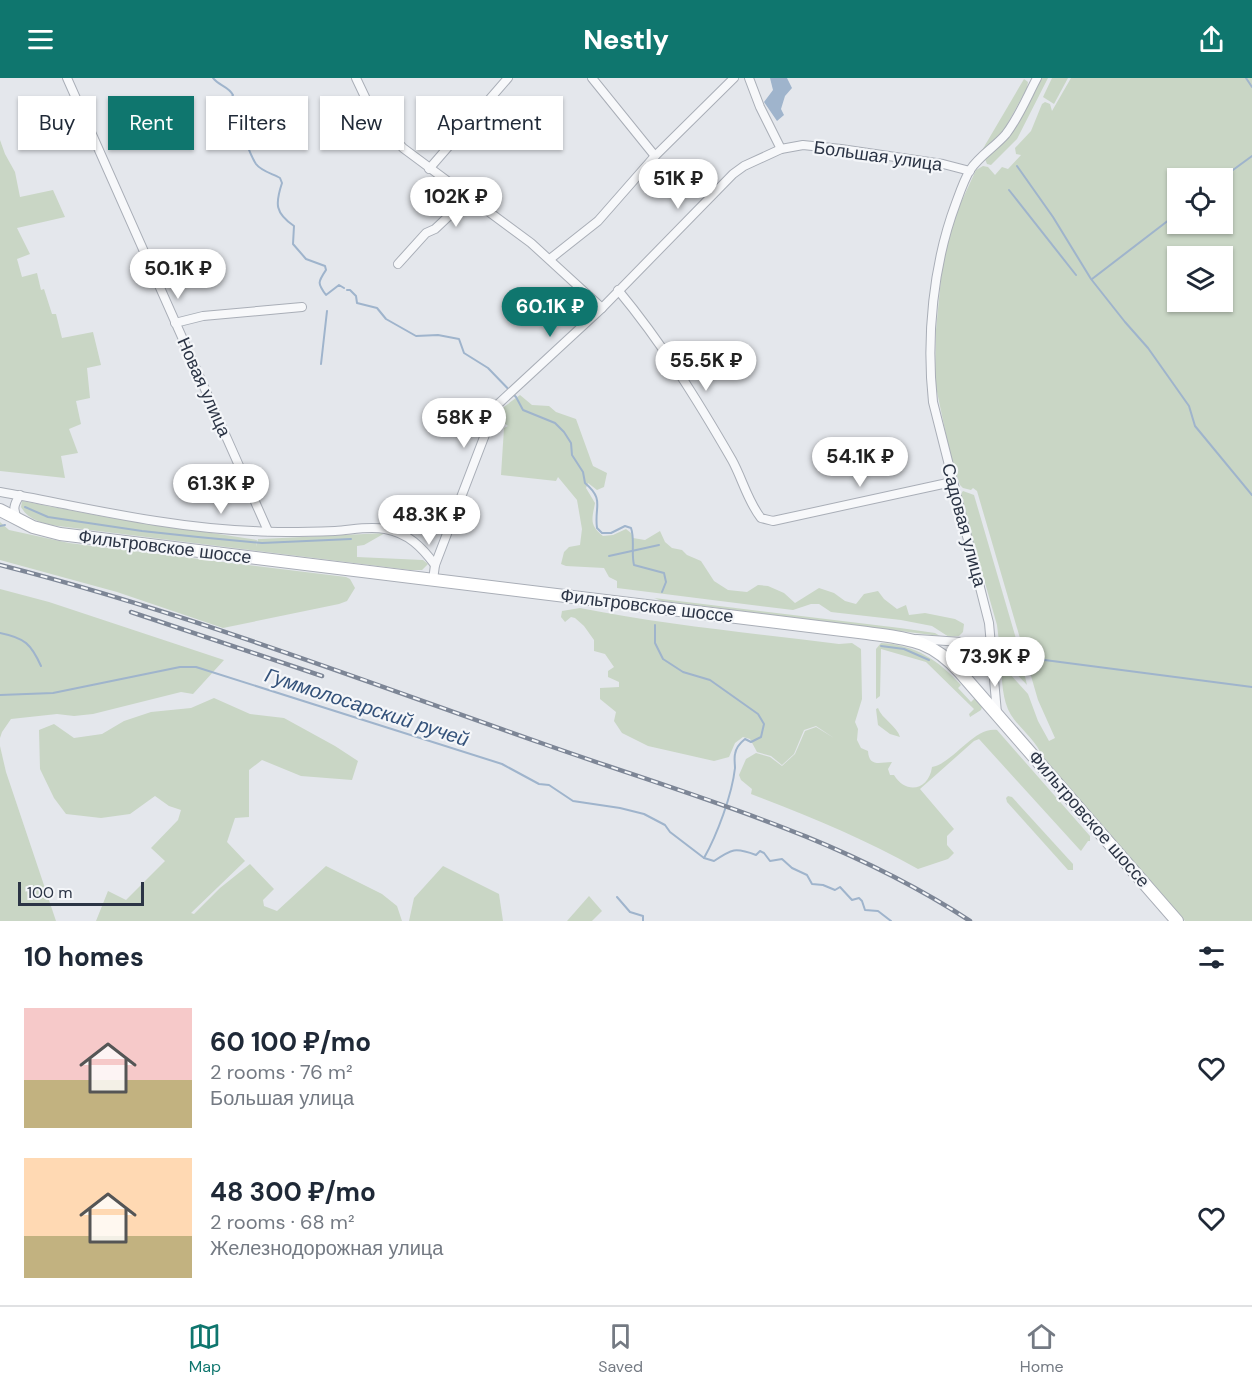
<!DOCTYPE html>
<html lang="en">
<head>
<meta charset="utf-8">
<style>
	body { margin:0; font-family:"DM Sans",sans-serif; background:#f2f2f3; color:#1f2937; height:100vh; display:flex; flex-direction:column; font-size:22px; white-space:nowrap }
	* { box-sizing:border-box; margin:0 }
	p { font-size:20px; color:#747a83 }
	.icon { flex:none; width:33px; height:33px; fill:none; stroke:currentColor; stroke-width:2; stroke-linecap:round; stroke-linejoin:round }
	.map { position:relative; height:843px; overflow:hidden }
	.drawer { display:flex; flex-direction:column; background:#fff; flex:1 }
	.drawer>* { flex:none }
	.guide { position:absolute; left:18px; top:18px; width:600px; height:54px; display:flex; gap:12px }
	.tools { position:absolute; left:1167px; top:90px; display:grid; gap:12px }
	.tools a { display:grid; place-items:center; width:66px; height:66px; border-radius:0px; background:#fff; box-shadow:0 2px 4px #0004; font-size:30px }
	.scale { position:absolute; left:18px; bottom:15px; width:126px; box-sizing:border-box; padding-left:6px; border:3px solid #2b3445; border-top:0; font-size:16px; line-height:21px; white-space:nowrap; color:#2b3445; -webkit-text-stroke:4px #f4f6f9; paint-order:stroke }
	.price { position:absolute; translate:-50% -51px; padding:0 14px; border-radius:21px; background:#fff; color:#222; font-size:20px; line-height:39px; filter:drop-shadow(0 2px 3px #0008) }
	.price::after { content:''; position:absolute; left:50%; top:36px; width:18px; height:14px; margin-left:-9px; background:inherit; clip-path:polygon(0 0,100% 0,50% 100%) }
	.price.selected { background:#0f766e; color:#fff }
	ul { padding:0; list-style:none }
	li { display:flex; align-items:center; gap:18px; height:150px; padding:0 24px }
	li span { display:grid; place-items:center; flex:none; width:168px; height:120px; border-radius:0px; color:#555 }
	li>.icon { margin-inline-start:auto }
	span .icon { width:72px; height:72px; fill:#fffc; stroke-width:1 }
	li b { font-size:26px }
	h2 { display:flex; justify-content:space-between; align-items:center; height:72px; padding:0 24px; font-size:26px }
	.chip { padding:0 21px; border-radius:0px; background:#fff; box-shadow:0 2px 4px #0004; font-size:21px; line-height:54px }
	.chip.selected { background:#0f766e; color:#fff }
	header { display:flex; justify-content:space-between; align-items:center; height:78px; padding:0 24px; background:#0f766e; color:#fff; font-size:27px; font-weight:800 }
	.tabs { display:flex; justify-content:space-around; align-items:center; height:84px; border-top:2px solid #e0e1e3; background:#fff; font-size:16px; color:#747a83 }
	.tabs a { display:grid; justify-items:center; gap:3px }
	.tabs .selected { color:#0f766e }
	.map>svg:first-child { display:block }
	.green { fill:#c9d6c5; fill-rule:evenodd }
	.water { fill:#9fb4cc }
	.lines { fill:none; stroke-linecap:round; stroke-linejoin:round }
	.stream { stroke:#9fb4cc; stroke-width:2 }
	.minor-casing { stroke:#a9aeb7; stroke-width:10 }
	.secondary-casing { stroke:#a9aeb7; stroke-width:14 }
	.minor { stroke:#f7f8fa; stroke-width:8 }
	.secondary { stroke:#fff; stroke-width:12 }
	.rail-casing { stroke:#7d8696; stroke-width:4.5 }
	.rail { stroke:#f4f6f9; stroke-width:2; stroke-dasharray:7; stroke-linecap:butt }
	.labels { text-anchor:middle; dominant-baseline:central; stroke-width:4.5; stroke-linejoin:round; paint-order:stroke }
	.street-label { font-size:18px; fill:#2b3445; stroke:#f4f6f9 }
	.water-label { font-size:20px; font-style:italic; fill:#34527a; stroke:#f4f6f9 }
</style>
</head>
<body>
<header><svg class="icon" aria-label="menu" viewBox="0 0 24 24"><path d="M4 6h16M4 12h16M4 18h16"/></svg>Nestly<svg class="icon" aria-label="share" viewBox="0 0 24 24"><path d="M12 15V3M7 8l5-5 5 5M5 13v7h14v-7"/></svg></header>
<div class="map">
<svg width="1252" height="843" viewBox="0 0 1252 843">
	<rect width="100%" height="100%" fill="#e4e7ec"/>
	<!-- green -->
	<g class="green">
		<path d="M 1042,0 L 1048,0 L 1017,61 L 991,87 L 987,86 L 985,81 L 1007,60 Z"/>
		<path d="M 1052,0 L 1068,0 L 1054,26 L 1043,19 Z"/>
		<path d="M 1071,0 L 1252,0 L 1252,843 L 1185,843 L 1042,678 C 1036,662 1020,651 1011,637 C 1002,622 1002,602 1001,586 L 1028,616 L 1038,643 L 1049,663 L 1055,660 L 1038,622 L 977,413 L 973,410 L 971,412 L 963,410 L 960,407 L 951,381 L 935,304 L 936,252 L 942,190 L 951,152 L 958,131 L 976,92 L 983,88 L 988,89 L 995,97 L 1002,89 L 1008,91 L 1021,77 L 1016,76 L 1015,70 L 1031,53 L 1042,26 L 1045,24 L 1050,26 L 1052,33 ZM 1178,100 L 1222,100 L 1222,146 L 1178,146 ZM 1178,178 L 1222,178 L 1222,224 L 1178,224 Z"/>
		<path d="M 1024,1 L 1028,4 L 1027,10 L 1004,52 L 981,74 Z"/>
		<path d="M 0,62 L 5,76 L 15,94 L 20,119 L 53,112 L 65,139 L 17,150 L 30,176 L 17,181 L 22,199 L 37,195 L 41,212 L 44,211 L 52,236 L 56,236 L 62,260 L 93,254 L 101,287 L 87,290 L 90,320 L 76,323 L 81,346 L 69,351 L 78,375 L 61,378 L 65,400 L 0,393 Z"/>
		<path d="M 520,317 L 532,327 L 549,328 L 556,334 L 576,341 L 593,388 L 607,395 L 604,409 L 597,412 L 588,405 L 586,410 L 595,425 C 592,441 589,447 603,458 L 613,457 L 626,451 L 631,455 L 633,460 L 645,462 L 660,453 L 665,464 L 672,470 L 682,472 L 687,477 L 701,483 L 714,503 L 728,512 L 747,514 L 758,507 L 768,508 L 784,515 L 795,525 L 819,510 L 834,515 L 845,523 L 856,526 L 864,516 L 878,513 L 884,521 L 897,531 L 906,527 L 909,537 L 925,535 L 955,541 L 964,546 L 963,554 L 959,558 L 949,559 L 932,548 L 901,542 L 831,534 L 819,526 L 811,526 L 793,532 L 617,510 L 617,503 L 609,499 L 604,490 L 566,488 L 561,486 L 564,474 L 569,469 L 580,467 L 582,451 L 577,422 L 558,399 L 556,403 L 501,397 L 504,350 L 508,348 L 497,340 L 497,334 Z"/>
		<path d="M 963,413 L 974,417 L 1017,564 L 1027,607 L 1001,580 L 997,547 L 960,417 Z"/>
		<path d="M 22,423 L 106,439 L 257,462 L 256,469 L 258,461 L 261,461 L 385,455 L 364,467 L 357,468 L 357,479 L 423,482 L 428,486 L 422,492 L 410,492 L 58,448 C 44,446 28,442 21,429 Z"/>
		<path d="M 0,444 L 9,452 L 69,465 L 346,499 L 350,501 L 355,510 L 347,523 L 339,526 L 223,550 L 117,514 L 0,482 Z"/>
		<path d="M 0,511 L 49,524 L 224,582 L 193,616 L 181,614 L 93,636 L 74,638 L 57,636 L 11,641 L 2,654 L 0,660 Z"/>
		<path d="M 654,520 L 900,550 L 935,555 L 940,558 L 662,523 Z"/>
		<path d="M 580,530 C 665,547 753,555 839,566 L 852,565 L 861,571 L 862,621 L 855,644 L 858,651 L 857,662 L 861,670 L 868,673 C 869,690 881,684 892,684 L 888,691 L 890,697 L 894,697 C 906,717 929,712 932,689 C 954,685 973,649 997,652 L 1090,758 L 1090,763 L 1088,763 L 1081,773 L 1079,771 L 979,661 L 974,663 L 920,711 L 954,751 L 947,758 L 947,767 L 954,775 L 948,781 L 918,791 C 865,761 808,738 751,716 L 752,711 L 741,702 L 739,697 L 746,681 L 756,675 L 770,679 L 782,688 L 795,676 L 805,653 L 816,649 L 834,660 L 816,648 L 804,652 L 794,676 L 782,687 L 771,678 L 757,674 L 750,661 L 743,659 L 735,665 L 729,679 L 714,683 L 648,668 L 622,655 L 614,643 L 616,634 L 600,621 L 600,610 L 619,609 L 619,604 L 608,599 L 608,593 L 614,589 L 605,576 L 594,573 L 594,562 L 584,548 L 575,540 L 571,539 L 565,544 L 561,539 L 562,533 Z"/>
		<path d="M 881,565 C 916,567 938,582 961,607 L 958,610 L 971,624 L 975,620 L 982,629 L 981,632 L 970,639 L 969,636 L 974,631 L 926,584 L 881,571 L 880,618 L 876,621 L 876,571 Z"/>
		<path d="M 214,620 L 250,636 L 284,640 L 335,668 L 358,683 L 352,702 L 301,698 L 262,682 L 249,692 L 249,739 L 235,740 L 227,764 L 245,783 L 191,835 L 194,836 L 220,810 L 250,786 L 274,811 L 263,822 L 264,828 L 277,833 L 326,788 L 382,816 L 397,828 L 402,843 L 96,843 L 108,813 L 126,822 L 165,783 L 151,770 L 178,742 L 181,732 L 169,728 L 155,718 L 130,736 L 101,740 L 66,736 L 54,720 L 40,691 L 39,652 L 54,646 L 74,660 L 102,656 L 124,643 L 151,634 L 191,630 Z"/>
		<path d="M 878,630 C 882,641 897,648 900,659 L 890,656 L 878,647 L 876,631 Z"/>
		<path d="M 0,668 L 6,694 L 56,843 L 0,843 Z"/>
		<path d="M 1008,718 L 1012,719 L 1073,786 L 1073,792 L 1068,792 L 1007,724 L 1006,720 Z"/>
		<path d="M 443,788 L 499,816 L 503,843 L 409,843 L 414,820 Z"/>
		<path d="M 589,818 L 602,833 L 592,843 L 567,843 Z"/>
	</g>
	<!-- water -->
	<path class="water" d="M 770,0 L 787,0 L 792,10 L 785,18 L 781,31 L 784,37 L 777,43 L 764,24 L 773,12 Z"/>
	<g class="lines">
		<!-- stream -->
		<g class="stream">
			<path d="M 213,0 C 219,8 228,8 233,17 L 226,28 C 241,40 245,69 256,86 C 261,93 273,96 280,100 L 282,105 C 275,126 275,135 294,148 L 293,166 L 306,181 L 325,188 L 326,192 C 318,204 317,205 326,217 L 339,207 L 344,210"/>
			<path d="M 1246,0 L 1252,9"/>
			<path d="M 1017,88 L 1053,139 L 1091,201 L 1125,244 L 1148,270 L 1189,328 L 1195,348 L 1252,417"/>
			<path d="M 1222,100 L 1252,78"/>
			<path d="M 1009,112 L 1076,197"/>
			<path d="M 1092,201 L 1178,135"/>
			<path d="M 347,212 L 350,212 L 356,218 L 357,225 L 377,230 L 386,241 L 416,258 L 438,257 L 459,261 L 464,275 L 488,290 L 516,319 L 523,332 L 555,345 L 564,354 L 571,365 L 572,377 L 583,394 L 585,405 C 605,422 594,428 597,450 L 602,455 L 611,455 L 625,448 L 631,450 C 635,461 631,475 634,487 L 664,495 L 666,504 L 662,514"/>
			<path d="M 321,286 L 327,233"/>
			<path d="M 25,429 L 48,439 L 142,453 L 198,459 L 262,465 L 351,461"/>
			<path d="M 0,448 L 5,447"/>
			<path d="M 609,478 L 659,467"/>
			<path d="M 655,547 L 655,565 L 663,581 L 683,594 L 710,602 L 758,636 L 764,646 L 761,659 L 751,664 L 745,661 C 740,665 736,669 735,676 C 734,681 735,686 735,690 C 732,717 717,757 704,780"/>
			<path d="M 0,555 C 25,560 31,566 41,588"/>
			<path d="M 881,568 L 904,571 L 929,582"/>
			<path d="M 1037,581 L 1252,609"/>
			<path d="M 0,617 L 53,615 L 180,589 L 196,589 L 502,686 L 539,706 L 549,707 L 573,723 L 620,730 L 644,736 L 665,747 L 670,754 L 704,780 L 714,783 C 732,771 735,769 756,777 L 760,773 L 764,775 L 770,783 L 782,781 L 792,790 L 807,797 L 812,806 L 823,807 L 835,812 L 840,809 L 852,822 L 859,820 L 862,823 L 865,832 L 878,833 L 891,843"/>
			<path d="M 617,819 L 630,834 L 643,838 L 643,843"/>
		</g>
		<defs>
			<g id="minor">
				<path d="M 67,0 L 268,453"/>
				<path d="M 356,0 L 374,38 L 403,70 L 531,165 L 602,230"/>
				<path d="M 592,0 L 655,78"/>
				<path d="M 749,0 L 760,29 L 781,71"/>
				<path d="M 429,91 L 508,0"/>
				<path d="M 550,181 L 598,143 L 655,78 L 734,0"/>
				<path d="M 398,186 L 426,155 L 435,151 L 469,119"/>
				<path d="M 618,212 C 662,265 698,323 732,382 C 742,400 748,424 761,440 L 773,443 L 952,404"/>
				<path d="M 175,245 L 203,238 L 302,229"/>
				<path d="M 0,414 C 83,429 168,450 253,453 C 280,455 308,454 335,453 C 352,452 368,448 385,451 C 408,455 422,469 435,487"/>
				<path d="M 18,441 C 12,432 14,426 20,417"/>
				<path d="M 433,502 L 435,487 L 496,328 L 602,230 L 733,96 L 744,88 L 781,71 L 803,67 L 841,71 L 943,86 L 970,93"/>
				<path d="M 917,561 L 991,566"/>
				<path d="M 997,635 L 989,545 L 933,324 C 926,260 933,186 956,125 C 960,114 964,102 970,92 C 980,77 995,69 1006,56 C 1019,39 1027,19 1037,0"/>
			</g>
			<path id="secondary" d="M 0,432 L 33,449 L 60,456 L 867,555 C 909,561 930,561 960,594 L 1177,843"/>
		</defs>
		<!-- minor casing -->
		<use href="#minor" class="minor-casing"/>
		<!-- secondary casing -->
		<use href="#secondary" class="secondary-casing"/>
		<!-- minor -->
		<use href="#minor" class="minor"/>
		<!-- secondary -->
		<use href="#secondary" class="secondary"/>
		<defs>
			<g id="rail">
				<path d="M 0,487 C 185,534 364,603 544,666 C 691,718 839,757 970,843"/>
				<path d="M 131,534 L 322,598"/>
			</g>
		</defs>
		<!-- rail casing -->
		<use href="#rail" class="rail-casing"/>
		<!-- rail -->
		<use href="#rail" class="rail"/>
	</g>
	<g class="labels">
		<!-- street labels -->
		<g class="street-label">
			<text transform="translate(878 78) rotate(8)">Большая улица</text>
			<text transform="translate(204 309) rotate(66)">Новая улица</text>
			<text transform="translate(964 447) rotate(75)">Садовая улица</text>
			<text transform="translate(165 469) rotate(7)">Фильтровское шоссе</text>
			<text transform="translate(647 528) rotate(7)">Фильтровское шоссе</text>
			<text transform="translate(1089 741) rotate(49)">Фильтровское шоссе</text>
		</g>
		<!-- water labels -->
		<g class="water-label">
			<text transform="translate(367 629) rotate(18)">Гуммолосарский ручей</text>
		</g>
	</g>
</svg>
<div class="tools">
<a><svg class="icon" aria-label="locate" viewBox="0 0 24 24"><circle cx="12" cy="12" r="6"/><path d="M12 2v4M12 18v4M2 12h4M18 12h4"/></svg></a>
<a><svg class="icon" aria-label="layers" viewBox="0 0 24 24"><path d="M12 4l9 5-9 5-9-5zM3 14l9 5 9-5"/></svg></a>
</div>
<div class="scale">100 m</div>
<b class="price" style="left:678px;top:132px">51K ₽</b>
<b class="price" style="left:456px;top:150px">102K ₽</b>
<b class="price" style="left:178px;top:222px">50.1K ₽</b>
<b class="price selected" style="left:550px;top:260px">60.1K ₽</b>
<b class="price" style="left:706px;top:314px">55.5K ₽</b>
<b class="price" style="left:464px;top:371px">58K ₽</b>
<b class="price" style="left:860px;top:410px">54.1K ₽</b>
<b class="price" style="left:221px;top:437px">61.3K ₽</b>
<b class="price" style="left:429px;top:468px">48.3K ₽</b>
<b class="price" style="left:995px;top:610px">73.9K ₽</b>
<div class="guide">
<a class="chip">Buy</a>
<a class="chip selected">Rent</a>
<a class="chip">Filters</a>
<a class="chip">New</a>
<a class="chip">Apartment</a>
</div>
</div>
<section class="drawer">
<h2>10 homes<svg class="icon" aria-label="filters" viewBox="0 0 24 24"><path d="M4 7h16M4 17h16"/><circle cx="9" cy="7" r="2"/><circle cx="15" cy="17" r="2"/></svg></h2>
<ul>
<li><span style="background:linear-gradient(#f6c9c9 60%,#c2b280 0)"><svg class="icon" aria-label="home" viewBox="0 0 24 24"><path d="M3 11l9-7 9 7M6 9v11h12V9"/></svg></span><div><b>60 100 ₽/mo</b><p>2 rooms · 76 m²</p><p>Большая улица</p></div><svg class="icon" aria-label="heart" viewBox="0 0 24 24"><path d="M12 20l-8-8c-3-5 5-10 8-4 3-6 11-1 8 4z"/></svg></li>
<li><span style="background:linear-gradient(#ffd9b3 65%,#c2b280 0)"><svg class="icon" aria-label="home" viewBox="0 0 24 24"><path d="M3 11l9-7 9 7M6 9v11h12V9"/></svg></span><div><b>48 300 ₽/mo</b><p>2 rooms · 68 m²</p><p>Железнодорожная улица</p></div><svg class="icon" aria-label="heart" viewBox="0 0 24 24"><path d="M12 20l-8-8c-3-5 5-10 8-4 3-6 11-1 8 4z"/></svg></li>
</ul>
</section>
<nav class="tabs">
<a class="selected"><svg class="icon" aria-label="map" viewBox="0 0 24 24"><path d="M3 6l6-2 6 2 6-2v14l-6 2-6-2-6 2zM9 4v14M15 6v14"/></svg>Map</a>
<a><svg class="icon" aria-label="saved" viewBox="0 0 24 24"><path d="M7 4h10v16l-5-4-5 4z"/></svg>Saved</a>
<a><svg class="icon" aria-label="home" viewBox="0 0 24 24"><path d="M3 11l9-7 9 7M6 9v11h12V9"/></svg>Home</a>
</nav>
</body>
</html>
